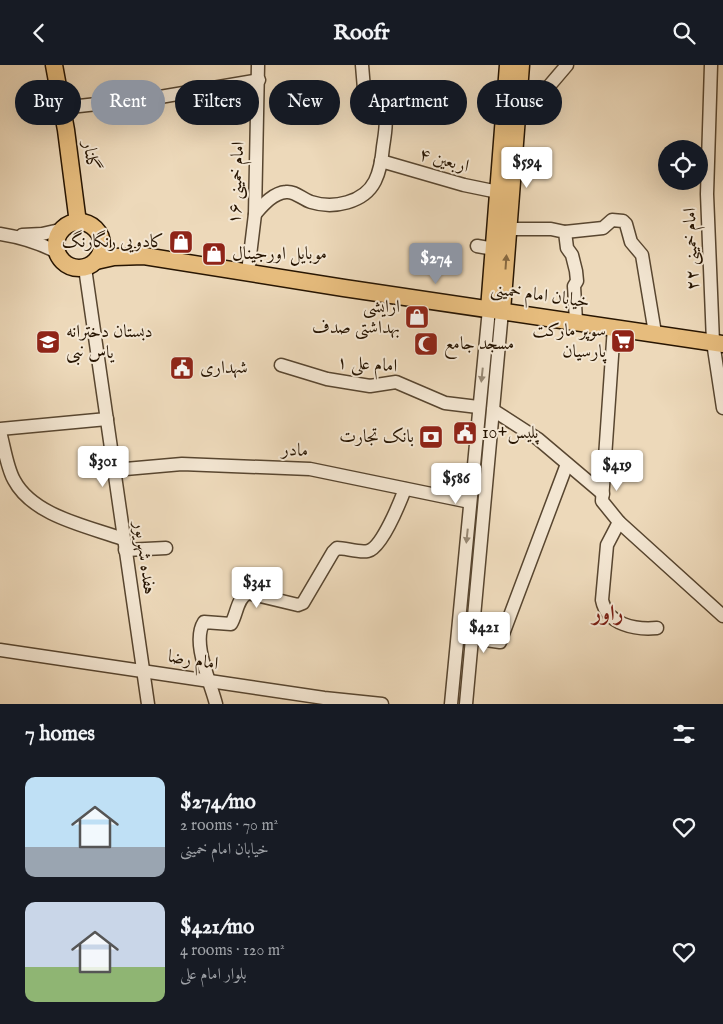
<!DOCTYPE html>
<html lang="en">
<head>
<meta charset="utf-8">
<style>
	body { margin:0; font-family:"IM FELL English",Amiri,serif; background:#242831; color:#f1f3f6; height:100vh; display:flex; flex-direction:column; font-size:19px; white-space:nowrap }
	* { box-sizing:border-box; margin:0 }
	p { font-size:16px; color:#9ea1a6 }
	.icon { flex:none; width:28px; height:28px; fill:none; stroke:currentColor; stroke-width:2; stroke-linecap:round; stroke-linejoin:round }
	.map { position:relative; height:639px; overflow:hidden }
	.drawer { display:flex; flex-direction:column; background:#171b24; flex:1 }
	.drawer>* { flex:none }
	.guide { position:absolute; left:15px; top:15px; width:694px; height:45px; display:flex; gap:10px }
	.buttons { position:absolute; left:658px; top:75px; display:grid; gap:10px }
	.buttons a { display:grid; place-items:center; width:50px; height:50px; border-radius:50%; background:#171b24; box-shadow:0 5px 20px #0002; font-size:25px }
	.price { position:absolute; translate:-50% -42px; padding:0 11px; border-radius:5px; background:#fff; color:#222; font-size:16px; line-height:32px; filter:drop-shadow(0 1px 2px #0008) }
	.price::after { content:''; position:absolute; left:50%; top:30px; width:15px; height:11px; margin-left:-8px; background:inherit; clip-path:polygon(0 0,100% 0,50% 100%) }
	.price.on { background:#8c9099; color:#fff }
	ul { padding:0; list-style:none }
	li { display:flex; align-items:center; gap:15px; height:125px; padding:0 25px }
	li span { display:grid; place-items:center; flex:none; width:140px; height:100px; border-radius:10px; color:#555 }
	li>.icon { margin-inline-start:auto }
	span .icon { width:60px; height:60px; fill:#fffc; stroke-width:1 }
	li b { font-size:21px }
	h2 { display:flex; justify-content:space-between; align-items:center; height:60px; padding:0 25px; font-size:21px }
	.pill { padding:0 18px; border-radius:22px; background:#171b24; box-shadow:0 5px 20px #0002; font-size:18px; line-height:45px }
	.pill.on { background:#8c9099; color:#fff }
	header { display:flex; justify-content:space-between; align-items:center; height:65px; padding:0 25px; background:#171b24; font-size:22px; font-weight:700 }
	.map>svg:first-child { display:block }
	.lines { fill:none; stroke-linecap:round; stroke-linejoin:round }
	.minor-casing { stroke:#584630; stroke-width:15 }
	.major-casing { stroke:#271502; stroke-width:19 }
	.minor { stroke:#f3e6d2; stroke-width:12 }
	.major { stroke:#e6bc7d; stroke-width:16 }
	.oneway { fill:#866840 }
	.oneway2 { fill:#978874 }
	.labels { text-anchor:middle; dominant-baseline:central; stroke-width:4; stroke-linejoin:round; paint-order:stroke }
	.street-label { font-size:18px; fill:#271502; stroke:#f3e6d2 }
	.poi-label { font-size:18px; fill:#271502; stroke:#f3e6d2; text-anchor:start }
	.district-label { font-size:22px; font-weight:bold; fill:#7a1f14; stroke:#f3e6d2 }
</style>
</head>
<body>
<header><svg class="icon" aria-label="back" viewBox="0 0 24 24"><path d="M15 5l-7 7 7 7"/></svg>Roofr<svg class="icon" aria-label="search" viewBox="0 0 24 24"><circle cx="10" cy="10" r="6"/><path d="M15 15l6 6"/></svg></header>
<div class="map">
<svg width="723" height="639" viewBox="0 0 723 639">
	<rect width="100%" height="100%" fill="#edd9ba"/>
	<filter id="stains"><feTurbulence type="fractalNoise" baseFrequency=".004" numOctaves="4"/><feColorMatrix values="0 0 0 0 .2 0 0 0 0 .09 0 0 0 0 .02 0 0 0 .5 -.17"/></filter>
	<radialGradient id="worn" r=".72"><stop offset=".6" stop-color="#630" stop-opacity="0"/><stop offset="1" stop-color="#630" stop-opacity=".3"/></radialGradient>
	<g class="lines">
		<defs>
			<g id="minor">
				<path d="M 711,0 L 707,129 L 713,277 L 723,343"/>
				<path d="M 519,32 L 544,27 L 567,0"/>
				<path d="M 61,43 L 160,32 L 259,15"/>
				<path d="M 381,96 L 464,120 L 498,127"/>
				<path d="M 255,149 C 263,140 273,128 286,127 C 295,126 302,134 311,137 C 333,144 364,138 375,116 C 380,106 382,93 383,82 C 384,74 389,51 382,45 C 377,41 370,40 365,36 L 362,0"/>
				<path d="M 508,164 L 551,164 L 565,167 L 567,183 L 572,190 L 576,206 L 577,216 L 574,221 L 576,256"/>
				<path d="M 565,167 L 603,163 L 612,155 L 623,156 L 626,159 L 631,177 L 642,190 L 655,268"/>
				<path d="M 0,169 C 20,172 39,178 57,187"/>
				<path d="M 22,170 L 42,169 L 64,164"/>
				<path d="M 477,181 L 494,184"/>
				<path d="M 85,203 L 148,639"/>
				<path d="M 248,207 L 255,149 L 258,0"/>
				<path d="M 614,262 L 602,436 L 619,457 L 723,551"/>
				<path d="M 281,300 L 327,314 L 370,321 L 396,317 L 445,338 L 478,342"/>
				<path d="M 493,345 L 538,374 L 603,429"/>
				<path d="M 0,364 L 107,354"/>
				<path d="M 0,367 C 4,381 7,403 14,415 C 33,451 87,461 123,474"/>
				<path d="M 114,405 L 182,399 L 310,404 L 470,437"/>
				<path d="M 619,457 L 607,480 L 602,535 C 607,560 636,565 657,563"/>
				<path d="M 125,485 L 166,483"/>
				<path d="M 472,573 L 500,577 L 567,399"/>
				<path d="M 0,585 L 324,633 L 382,639"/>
				<path d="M 216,639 C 211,618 191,577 204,557 L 231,559 C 237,549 237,533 248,528 L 298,540 L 303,538 L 333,487 L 337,483 C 346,483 359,488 368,486 C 382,483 400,437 405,424"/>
				<path d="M 451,639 L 489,244"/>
				<path d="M 466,639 L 502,246"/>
			</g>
			<g id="major">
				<path d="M 54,0 L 66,65 L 78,158"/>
				<circle cx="79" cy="180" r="23"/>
				<path d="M 96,196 L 114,192 L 144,191 L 344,223 L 723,279"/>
				<path d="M 489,244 L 508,0"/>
				<path d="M 502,246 L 521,0"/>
			</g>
		</defs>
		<!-- minor casing -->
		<use href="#minor" class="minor-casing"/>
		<!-- major casing -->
		<use href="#major" class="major-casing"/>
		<!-- minor -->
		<use href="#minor" class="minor"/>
		<!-- major -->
		<use href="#major" class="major"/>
	</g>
	<!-- one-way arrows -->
	<defs><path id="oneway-solid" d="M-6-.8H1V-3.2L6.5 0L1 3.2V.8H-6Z" transform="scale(1.25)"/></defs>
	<use class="oneway" href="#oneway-solid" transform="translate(506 197) rotate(-86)"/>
	<g class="oneway2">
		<use href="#oneway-solid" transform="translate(482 310) rotate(96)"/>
		<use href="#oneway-solid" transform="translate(467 471) rotate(96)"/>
	</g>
	<!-- icons -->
	<defs>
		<symbol id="shop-square" viewBox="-11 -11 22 22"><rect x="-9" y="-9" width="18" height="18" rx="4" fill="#8f2418" stroke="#f3e6d2"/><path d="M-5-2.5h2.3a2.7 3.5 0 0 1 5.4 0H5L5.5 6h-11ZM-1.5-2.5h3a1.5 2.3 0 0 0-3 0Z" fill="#fff"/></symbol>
		<symbol id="supermarket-square" viewBox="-11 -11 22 22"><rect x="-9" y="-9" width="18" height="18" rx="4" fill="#8f2418" stroke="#f3e6d2"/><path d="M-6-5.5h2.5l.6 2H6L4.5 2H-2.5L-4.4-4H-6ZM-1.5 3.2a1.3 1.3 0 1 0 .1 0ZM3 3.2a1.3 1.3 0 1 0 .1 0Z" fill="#fff"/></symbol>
		<symbol id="school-square" viewBox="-11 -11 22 22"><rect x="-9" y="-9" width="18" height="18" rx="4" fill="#8f2418" stroke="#f3e6d2"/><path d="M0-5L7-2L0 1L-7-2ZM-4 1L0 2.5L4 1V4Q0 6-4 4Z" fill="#fff"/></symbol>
		<symbol id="mosque-square" viewBox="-11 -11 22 22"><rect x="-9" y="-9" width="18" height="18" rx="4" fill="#8f2418" stroke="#f3e6d2"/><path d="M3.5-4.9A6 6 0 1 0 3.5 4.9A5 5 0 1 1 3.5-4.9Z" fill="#fff"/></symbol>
		<symbol id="civic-square" viewBox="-11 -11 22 22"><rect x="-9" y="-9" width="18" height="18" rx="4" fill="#8f2418" stroke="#f3e6d2"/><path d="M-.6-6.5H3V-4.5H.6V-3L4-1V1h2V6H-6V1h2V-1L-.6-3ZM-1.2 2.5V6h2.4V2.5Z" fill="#fff"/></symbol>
		<symbol id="bank-square" viewBox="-11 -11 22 22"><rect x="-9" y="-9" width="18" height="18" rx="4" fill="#8f2418" stroke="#f3e6d2"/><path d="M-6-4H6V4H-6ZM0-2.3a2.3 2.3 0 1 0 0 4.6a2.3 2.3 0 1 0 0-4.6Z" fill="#fff"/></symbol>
	</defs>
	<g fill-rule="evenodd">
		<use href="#shop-square" x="167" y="163" width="28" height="28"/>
		<use href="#shop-square" x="200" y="175" width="28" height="28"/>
		<use href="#shop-square" x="403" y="238" width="28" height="28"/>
		<use href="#supermarket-square" x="609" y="262" width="28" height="28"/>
		<use href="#school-square" x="34" y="263" width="28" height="28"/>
		<use href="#mosque-square" x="412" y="265" width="28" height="28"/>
		<use href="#civic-square" x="168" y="289" width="28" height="28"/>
		<use href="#civic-square" x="451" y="354" width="28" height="28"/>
		<use href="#bank-square" x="417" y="358" width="28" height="28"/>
	</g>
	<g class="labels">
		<!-- street labels -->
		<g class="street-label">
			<text transform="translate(90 91) rotate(82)">گلنار</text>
			<text transform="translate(444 96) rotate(15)">اربعین ۴</text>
			<text transform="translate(237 118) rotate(-87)">امام خمینی ۱۶</text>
			<text transform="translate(692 184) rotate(-92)">امام خمینی ۲۲</text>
			<text transform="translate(540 231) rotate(8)">خیابان امام خمینی</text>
			<text transform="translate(367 300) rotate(4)">امام علی ۱</text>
			<text transform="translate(295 386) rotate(3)">مادر</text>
			<text transform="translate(144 493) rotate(82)">هفده شهریور</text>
			<text transform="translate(193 596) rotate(9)">امام رضا</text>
		</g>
		<!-- poi labels -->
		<g class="poi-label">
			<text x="164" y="177" text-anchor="end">کادویی رنگارنگ</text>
			<text x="232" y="189">موبایل اورجینال</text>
			<text x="400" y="242" text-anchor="end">ارایشی<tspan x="400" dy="21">بهداشتی صدف</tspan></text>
			<text x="606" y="266" text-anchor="end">سوپر مارکت<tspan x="606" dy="21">پارسیان</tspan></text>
			<text x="66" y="267">دبستان دخترانه<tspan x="66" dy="21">یاس نبی</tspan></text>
			<text x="444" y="279">مسجد جامع</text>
			<text x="200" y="303">شهداری</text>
			<text x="482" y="368">پلیس+10</text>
			<text x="414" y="372" text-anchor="end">بانک تجارت</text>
		</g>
		<!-- district labels -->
		<g class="district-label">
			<text x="608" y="549">راور</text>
		</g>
	</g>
	<rect width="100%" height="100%" filter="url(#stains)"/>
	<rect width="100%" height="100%" fill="url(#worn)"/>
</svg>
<div class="buttons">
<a><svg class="icon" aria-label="locate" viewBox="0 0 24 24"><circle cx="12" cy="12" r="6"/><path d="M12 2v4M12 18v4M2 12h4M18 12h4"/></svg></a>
</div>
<b class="price" style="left:527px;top:124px">$594</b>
<b class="price on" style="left:436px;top:220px">$274</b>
<b class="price" style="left:103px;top:423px">$301</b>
<b class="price" style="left:617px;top:427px">$419</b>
<b class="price" style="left:456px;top:440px">$586</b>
<b class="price" style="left:257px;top:544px">$341</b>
<b class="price" style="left:484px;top:589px">$421</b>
<div class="guide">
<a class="pill">Buy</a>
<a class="pill on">Rent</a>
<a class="pill">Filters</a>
<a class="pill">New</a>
<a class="pill">Apartment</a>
<a class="pill">House</a>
</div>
</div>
<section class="drawer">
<h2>7 homes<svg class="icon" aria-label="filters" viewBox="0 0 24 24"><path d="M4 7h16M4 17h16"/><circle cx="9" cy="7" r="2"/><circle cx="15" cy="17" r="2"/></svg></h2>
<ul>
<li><span style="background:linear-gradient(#bfe0f5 70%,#9aa5b1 0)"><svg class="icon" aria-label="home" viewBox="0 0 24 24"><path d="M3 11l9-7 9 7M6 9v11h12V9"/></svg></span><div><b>$274/mo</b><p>2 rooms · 70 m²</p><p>خیابان امام خمینی</p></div><svg class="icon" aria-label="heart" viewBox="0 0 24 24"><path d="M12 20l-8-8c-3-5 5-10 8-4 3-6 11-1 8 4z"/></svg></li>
<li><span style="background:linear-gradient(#c9d6e8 65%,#8fb573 0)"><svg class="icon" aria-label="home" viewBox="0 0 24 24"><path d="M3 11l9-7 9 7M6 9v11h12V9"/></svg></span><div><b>$421/mo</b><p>4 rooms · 120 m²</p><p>بلوار امام علی</p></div><svg class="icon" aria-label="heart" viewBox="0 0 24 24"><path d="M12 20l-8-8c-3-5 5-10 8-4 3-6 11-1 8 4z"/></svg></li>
</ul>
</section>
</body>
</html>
